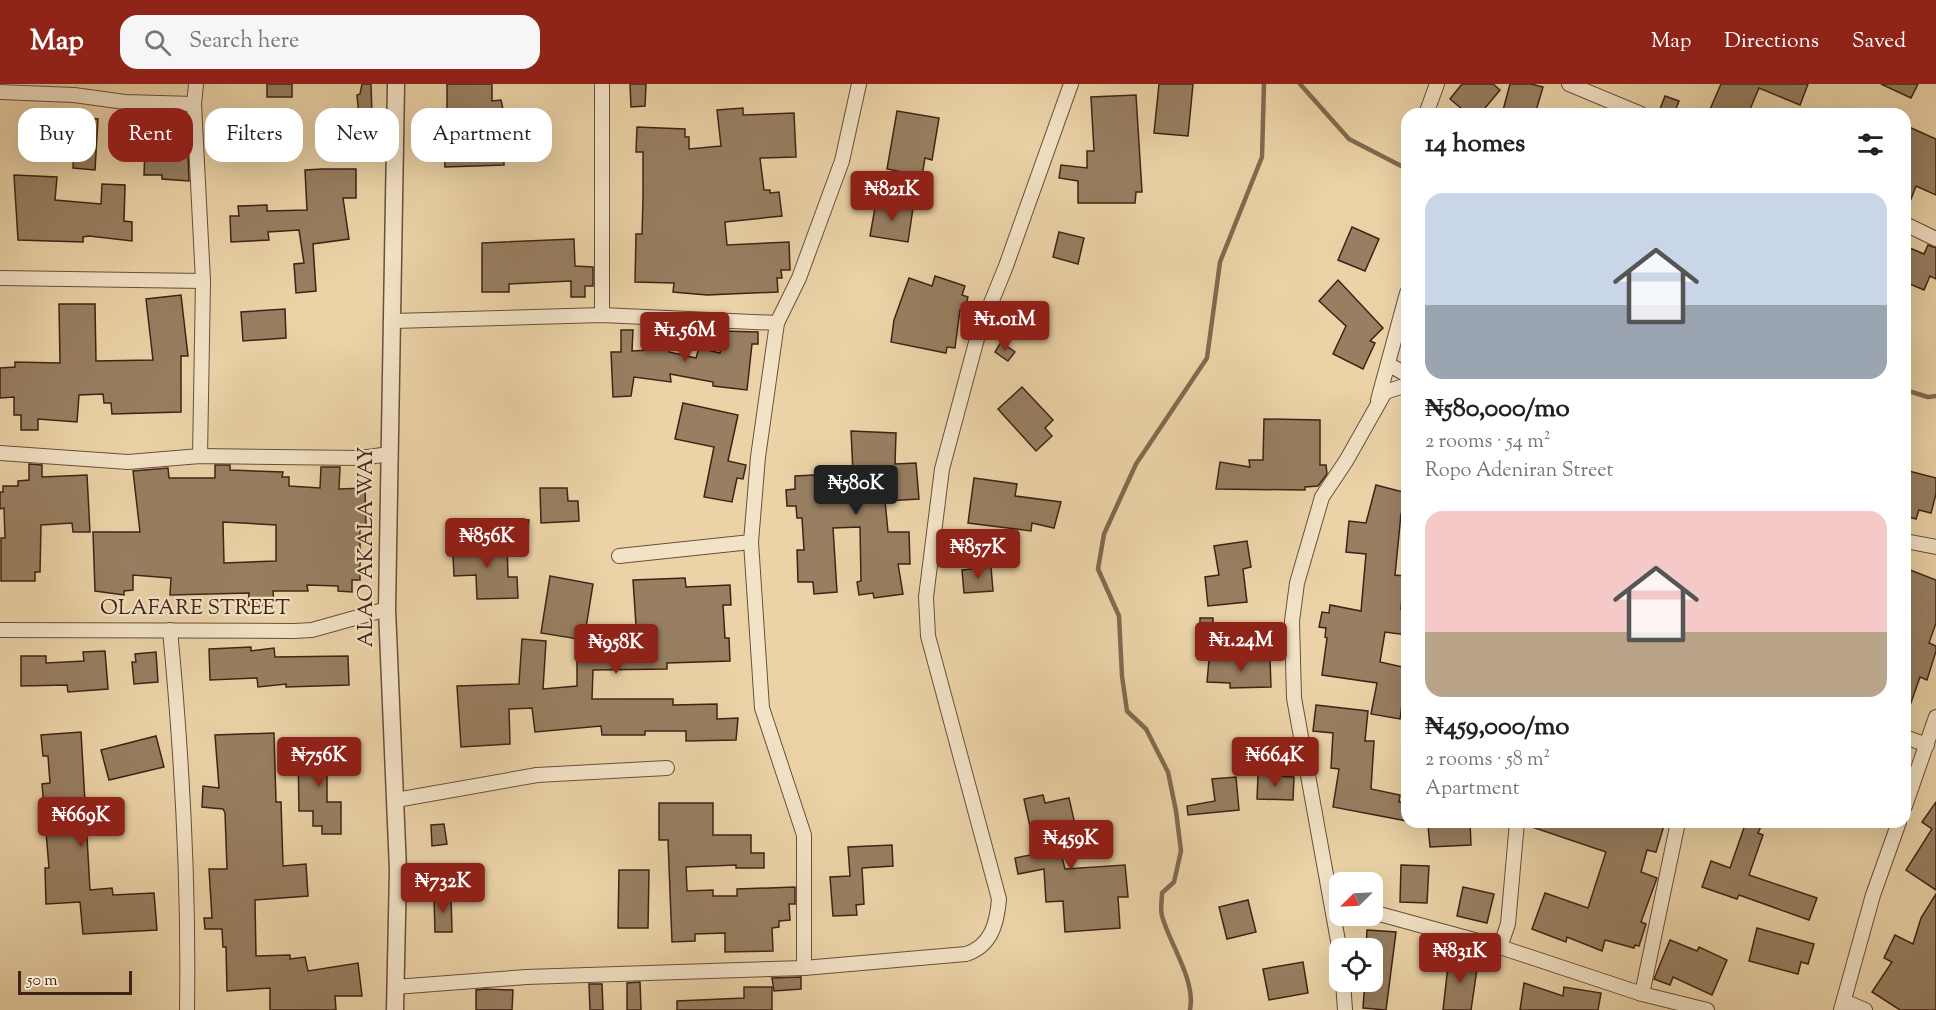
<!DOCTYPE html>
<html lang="en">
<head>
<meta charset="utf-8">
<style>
	body { margin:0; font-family:"Sorts Mill Goudy",serif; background:#f6f6f6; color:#222; height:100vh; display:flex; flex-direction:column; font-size:22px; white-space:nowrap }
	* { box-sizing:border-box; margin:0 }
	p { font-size:20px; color:#767676 }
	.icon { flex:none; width:33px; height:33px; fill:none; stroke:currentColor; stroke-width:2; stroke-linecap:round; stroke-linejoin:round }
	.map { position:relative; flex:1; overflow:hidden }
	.sheet { position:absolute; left:1401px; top:24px; width:510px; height:720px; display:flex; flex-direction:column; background:#fff; border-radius:18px; box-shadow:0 6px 24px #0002 }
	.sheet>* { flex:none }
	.banner { position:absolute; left:18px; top:24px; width:570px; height:54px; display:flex; gap:12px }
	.needle { width:39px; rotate:246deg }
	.buttons { position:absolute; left:1329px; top:788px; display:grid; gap:12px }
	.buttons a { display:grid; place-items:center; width:54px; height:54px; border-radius:12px; background:#fff; box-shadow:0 6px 24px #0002; font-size:30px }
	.scale { position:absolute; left:18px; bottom:15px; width:114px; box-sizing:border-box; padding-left:6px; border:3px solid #3f2316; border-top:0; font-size:16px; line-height:21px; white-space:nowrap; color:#3f2316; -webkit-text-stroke:4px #f2e2c6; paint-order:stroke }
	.price { position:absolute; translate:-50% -51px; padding:0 14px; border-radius:6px; background:#8f2418; color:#fff; font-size:20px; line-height:39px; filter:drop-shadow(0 2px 3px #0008) }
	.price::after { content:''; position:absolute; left:50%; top:36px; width:18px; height:14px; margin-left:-9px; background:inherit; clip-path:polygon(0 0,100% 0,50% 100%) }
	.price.active { background:#222; color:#fff }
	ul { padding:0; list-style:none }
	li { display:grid; align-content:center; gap:12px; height:318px; padding:0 24px }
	li span { display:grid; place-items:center; height:186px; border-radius:18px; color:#555 }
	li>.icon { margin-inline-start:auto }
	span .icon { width:108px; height:108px; fill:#fffc; stroke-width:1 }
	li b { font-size:26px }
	h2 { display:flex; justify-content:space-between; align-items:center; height:72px; padding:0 24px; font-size:26px }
	.pill { padding:0 21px; border-radius:18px; background:#fff; box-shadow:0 6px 24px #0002; font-size:21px; line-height:54px }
	.pill.active { background:#8f2418; color:#fff }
	header { display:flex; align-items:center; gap:36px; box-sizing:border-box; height:84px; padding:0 30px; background:#8f2418; color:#fff }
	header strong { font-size:28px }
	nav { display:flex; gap:33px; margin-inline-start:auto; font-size:21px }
	.search { width:420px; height:54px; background:#f6f6f6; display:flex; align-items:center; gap:15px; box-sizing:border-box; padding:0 21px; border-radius:18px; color:#767676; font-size:22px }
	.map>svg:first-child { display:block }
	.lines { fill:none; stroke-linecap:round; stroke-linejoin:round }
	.stream { stroke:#836950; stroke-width:4.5 }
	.building { fill:#987f61; stroke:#3f2316; stroke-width:1.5; fill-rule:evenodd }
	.minor-casing { stroke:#6a4f3a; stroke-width:16 }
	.tertiary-casing { stroke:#6a4f3a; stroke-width:19 }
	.minor { stroke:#f2e2c6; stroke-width:14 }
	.tertiary { stroke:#f2e2c6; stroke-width:16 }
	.labels { text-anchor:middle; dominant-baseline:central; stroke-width:4.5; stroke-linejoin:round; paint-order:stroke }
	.street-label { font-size:21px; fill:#3f2316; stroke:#f2e2c6 }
</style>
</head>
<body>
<header>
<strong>Map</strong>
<div class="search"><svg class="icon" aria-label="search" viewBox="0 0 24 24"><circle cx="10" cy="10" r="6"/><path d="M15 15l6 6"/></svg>Search here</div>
<nav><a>Map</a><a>Directions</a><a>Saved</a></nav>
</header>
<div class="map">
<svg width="1936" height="926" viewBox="0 0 1936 926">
	<rect width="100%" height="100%" fill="#ebd3a7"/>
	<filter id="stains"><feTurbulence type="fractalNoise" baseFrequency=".00333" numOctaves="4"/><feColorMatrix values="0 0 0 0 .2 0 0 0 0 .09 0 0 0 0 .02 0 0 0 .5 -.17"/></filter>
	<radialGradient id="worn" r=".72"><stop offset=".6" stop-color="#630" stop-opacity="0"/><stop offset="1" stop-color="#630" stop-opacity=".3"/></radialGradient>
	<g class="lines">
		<!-- stream -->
		<g class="stream">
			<path d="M 1300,0 L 1349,55 L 1407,85"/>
			<path d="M 1905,306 L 1928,313 L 1936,312"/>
			<path d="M 1190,926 C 1196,896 1170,861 1162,832 C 1160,825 1162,816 1162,809 L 1174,798 L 1181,767 L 1176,727 L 1168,688 L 1146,645 L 1127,627 L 1122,592 L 1119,532 L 1098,485 L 1104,450 L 1136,380 L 1207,274 L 1220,178 L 1262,73 L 1264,0"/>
		</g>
	</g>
	<!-- building -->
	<g class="building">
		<rect x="267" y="0" width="25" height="13"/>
		<path d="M 362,0 L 371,0 L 372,33 L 359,33 L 357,11 L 360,10 Z"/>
		<path d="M 447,0 L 492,0 L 492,17 L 501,16 L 506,39 L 503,40 L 504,81 L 445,83 L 444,59 L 448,59 L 443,26 L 447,25 Z"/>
		<path d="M 630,0 L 646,0 L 645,22 L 631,23 Z"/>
		<path d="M 1159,0 L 1193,0 L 1188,52 L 1154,49 Z"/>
		<path d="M 1462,0 L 1493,0 L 1500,6 L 1480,30 L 1468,30 L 1450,15 Z"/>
		<path d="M 1510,0 L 1531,0 L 1543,3 L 1535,30 L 1502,30 Z"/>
		<path d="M 1721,0 L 1808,0 L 1800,21 L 1759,4 L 1748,30 L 1708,30 Z"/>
		<path d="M 1881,0 L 1918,0 L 1911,14 Z"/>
		<path d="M 1136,11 L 1142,108 L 1136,108 L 1135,119 L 1078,119 L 1078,97 L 1059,94 L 1061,81 L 1087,84 L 1087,67 L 1094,67 L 1091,13 Z"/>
		<path d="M 1665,12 L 1679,17 L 1674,30 L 1660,25 Z"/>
		<path d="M 743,24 L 743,31 L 794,29 L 796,73 L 760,74 L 764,106 L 770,106 L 770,109 L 779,108 L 782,132 L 725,138 L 727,161 L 789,158 L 790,186 L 781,186 L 782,194 L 777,194 L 778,208 L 707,211 L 673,208 L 674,199 L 635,198 L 636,150 L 642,150 L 643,114 L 643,68 L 636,68 L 637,43 L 685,45 L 685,53 L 689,53 L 689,65 L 721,62 L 717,26 Z"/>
		<path d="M 897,27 L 939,34 L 932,76 L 925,74 L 922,92 L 887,85 Z"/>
		<path d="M 76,33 L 98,35 L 95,86 L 73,84 Z"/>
		<path d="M 146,38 L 168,38 L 168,42 L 173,42 L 173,71 L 188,72 L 189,97 L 162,95 L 162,91 L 144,91 Z"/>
		<path d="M 1909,43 L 1936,55 L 1936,111 L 1916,102 L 1906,128 L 1905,53 Z"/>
		<path d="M 323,85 L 356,85 L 356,114 L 343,114 L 349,155 L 313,160 L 316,207 L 296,209 L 294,180 L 304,179 L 299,146 L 268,148 L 269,156 L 231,158 L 230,132 L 239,132 L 238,122 L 267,121 L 267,127 L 307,126 L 305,86 Z"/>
		<path d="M 14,91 L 57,93 L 55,116 L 101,120 L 102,100 L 125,101 L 124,137 L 132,138 L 132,157 L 89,152 L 83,153 L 83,158 L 18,156 Z"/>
		<path d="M 876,118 L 913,124 L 908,158 L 870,152 Z"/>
		<path d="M 1352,143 L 1379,155 L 1365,187 L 1338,176 Z"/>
		<path d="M 1059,148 L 1084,154 L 1078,180 L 1053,173 Z"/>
		<path d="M 574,155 L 575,182 L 593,183 L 593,202 L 585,202 L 585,213 L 571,213 L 571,197 L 509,200 L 509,208 L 482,208 L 482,159 Z"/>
		<path d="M 1928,161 L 1936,164 L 1936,195 L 1930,192 L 1924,206 L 1905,198 L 1905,162 L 1924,170 Z"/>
		<path d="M 935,192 L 965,202 L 962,211 L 968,213 L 964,227 L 960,226 L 955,264 L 947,263 L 946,269 L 891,258 L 894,236 L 909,194 L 932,202 Z"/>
		<path d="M 1338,196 L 1383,244 L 1370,257 L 1375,259 L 1363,285 L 1333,270 L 1346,242 L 1319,217 Z"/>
		<path d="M 181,211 L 188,272 L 181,272 L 181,328 L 112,330 L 111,319 L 104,319 L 103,310 L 79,311 L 77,338 L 38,335 L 38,346 L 21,346 L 21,331 L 14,331 L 14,313 L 0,314 L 0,284 L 15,283 L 15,278 L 60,279 L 59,220 L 95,220 L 96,277 L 153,276 L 146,215 Z"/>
		<path d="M 285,225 L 286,254 L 243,257 L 241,228 Z"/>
		<path d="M 621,246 L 633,246 L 632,267 L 669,265 L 669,268 L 696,274 L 699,264 L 720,269 L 723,247 L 758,248 L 758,260 L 752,260 L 747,306 L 713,302 L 713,298 L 670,290 L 671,298 L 634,293 L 631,312 L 613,313 L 611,268 L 621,268 Z"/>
		<path d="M 1001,258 L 1015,268 L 1008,277 L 995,268 Z"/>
		<path d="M 1022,303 L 1053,336 L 1045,344 L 1052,352 L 1036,367 L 998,325 Z"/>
		<path d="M 683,319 L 738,331 L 728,377 L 746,381 L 743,395 L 737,394 L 732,418 L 704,413 L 714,363 L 675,355 Z"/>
		<path d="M 1264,335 L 1320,336 L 1320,381 L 1326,381 L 1327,390 L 1318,402 L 1305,403 L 1305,406 L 1216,405 L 1220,378 L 1250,383 L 1249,376 L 1263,376 Z"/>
		<path d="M 851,347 L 896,349 L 895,380 L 916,379 L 919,415 L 885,417 L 888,448 L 909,448 L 910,480 L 898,480 L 903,510 L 874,514 L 873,509 L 859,511 L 857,498 L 861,497 L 860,443 L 833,444 L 837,508 L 814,510 L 813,498 L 798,498 L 797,466 L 804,466 L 802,434 L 797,434 L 796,422 L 787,422 L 786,406 L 795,405 L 795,392 L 853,389 Z"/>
		<path d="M 29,380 L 42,381 L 42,393 L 87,391 L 90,448 L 73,448 L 72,439 L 41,441 L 40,488 L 35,488 L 35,497 L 1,497 L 1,454 L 5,454 L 4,424 L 0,425 L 0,408 L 3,408 L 3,402 L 18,402 L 18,397 L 29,396 Z"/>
		<path d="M 215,381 L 230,381 L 230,386 L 283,388 L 282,393 L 289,393 L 289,402 L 320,404 L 321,383 L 340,383 L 339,405 L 365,404 L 366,441 L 360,441 L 360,496 L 352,496 L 352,508 L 338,507 L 338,502 L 307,501 L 308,507 L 273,507 L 274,522 L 248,521 L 249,509 L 170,511 L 171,494 L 133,491 L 133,506 L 124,507 L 124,511 L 95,507 L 93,448 L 140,448 L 133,387 L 168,384 L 169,394 L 215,394 ZM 223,438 L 276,441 L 276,477 L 224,479 Z"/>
		<path d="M 1905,386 L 1936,394 L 1936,410 L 1931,429 L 1919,426 L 1916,435 L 1905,432 Z"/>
		<path d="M 974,394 L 1017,400 L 1015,412 L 1061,418 L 1054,444 L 1032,439 L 1031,447 L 968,439 Z"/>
		<path d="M 1376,401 L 1407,409 L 1407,431 L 1401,430 L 1395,491 L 1404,492 L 1401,525 L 1407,526 L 1407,551 L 1385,548 L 1380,578 L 1407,584 L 1400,635 L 1371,630 L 1377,599 L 1322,591 L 1327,554 L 1325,553 L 1326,544 L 1319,543 L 1322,528 L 1329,529 L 1330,521 L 1361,527 L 1366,470 L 1346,468 L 1349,437 L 1366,439 Z"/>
		<path d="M 540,404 L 567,404 L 568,417 L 578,417 L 579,437 L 541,439 Z"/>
		<path d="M 516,435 L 529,436 L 527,454 L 515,453 Z"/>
		<path d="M 507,457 L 508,493 L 517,493 L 518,514 L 477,515 L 476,491 L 454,492 L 453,472 L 457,472 L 456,459 Z"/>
		<path d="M 1247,457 L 1251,483 L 1243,485 L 1247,518 L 1208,522 L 1205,493 L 1219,491 L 1214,462 Z"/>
		<path d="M 991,483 L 993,507 L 964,509 L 962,486 Z"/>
		<path d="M 1905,484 L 1936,496 L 1936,539 L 1929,559 L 1936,562 L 1936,567 L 1927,596 L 1920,593 L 1907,630 Z"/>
		<path d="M 550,492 L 593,500 L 584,556 L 541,549 Z"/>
		<path d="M 685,494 L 686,503 L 730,501 L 731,521 L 723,521 L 725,554 L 729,554 L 730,577 L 667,579 L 667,585 L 593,586 L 592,615 L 673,615 L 673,621 L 717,620 L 717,635 L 738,634 L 736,656 L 686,657 L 686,647 L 645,647 L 645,651 L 602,651 L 601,642 L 535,648 L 532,624 L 509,625 L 510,660 L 461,663 L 457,602 L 519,600 L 522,555 L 546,557 L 543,605 L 577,602 L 577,573 L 631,573 L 629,541 L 636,541 L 633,496 Z"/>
		<rect x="1200" y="534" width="13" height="35"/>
		<path d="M 251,563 L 251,567 L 274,564 L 275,573 L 348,572 L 349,601 L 286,603 L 286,600 L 258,603 L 257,594 L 210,596 L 209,565 Z"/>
		<path d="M 105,567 L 108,605 L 68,608 L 67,601 L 21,602 L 21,572 L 46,572 L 46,579 L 84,577 L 83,568 Z"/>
		<path d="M 156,568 L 158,598 L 134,600 L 132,578 L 136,578 L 135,570 Z"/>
		<path d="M 1270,575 L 1271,603 L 1230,604 L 1230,599 L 1207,598 L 1209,576 Z"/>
		<path d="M 1316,621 L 1368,627 L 1365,657 L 1374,657 L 1371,705 L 1400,711 L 1399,718 L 1407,718 L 1407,737 L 1333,723 L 1339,685 L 1331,684 L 1333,649 L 1313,647 Z"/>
		<path d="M 81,648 L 90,806 L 112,804 L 113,811 L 154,809 L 157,846 L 83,850 L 80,818 L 46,820 L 45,784 L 49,784 L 42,700 L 50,699 L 48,672 L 43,672 L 41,651 Z"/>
		<path d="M 274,649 L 276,718 L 281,718 L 283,782 L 306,780 L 308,812 L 255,816 L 256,872 L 290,871 L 290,875 L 305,873 L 308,887 L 358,879 L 362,912 L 335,912 L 336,926 L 270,926 L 270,904 L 227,907 L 226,863 L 223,863 L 222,845 L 205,845 L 204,834 L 212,834 L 209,785 L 227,785 L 225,729 L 223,725 L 202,723 L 203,702 L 219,704 L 215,651 Z"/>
		<path d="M 156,652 L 164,683 L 109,696 L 101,666 Z"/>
		<path d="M 298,666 L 340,666 L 340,689 L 327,689 L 327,718 L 341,718 L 341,750 L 322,750 L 322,742 L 313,742 L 313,727 L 299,727 Z"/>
		<path d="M 1258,691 L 1294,693 L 1293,716 L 1257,715 Z"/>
		<path d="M 1236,693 L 1239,726 L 1188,731 L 1187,722 L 1215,717 L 1212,695 Z"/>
		<path d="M 1043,711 L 1045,719 L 1069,714 L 1078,754 L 1058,758 L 1065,785 L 1125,781 L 1128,813 L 1118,813 L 1120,844 L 1065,848 L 1063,817 L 1046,818 L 1044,785 L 1018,790 L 1015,774 L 1036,770 L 1024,715 Z"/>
		<path d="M 1936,718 L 1936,806 L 1906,786 L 1932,745 L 1922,738 Z"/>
		<path d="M 659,719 L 713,719 L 713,751 L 751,751 L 751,769 L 764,769 L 764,784 L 736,784 L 736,781 L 686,783 L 687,807 L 713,806 L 713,812 L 737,812 L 737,805 L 795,803 L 795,820 L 789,820 L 790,836 L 779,837 L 779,843 L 772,844 L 773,867 L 725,868 L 725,849 L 695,850 L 695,857 L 672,858 L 668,756 L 659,756 Z"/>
		<path d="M 1526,738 L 1665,738 L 1656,768 L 1647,766 L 1641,788 L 1657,794 L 1641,838 L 1646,840 L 1639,862 L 1635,861 L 1634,864 L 1605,856 L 1602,867 L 1567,853 L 1566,858 L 1532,845 L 1545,809 L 1588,824 L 1606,768 L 1526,741 Z"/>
		<path d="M 1746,738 L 1763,738 L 1758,749 L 1763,751 L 1749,791 L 1817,814 L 1809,836 L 1739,811 L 1737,815 L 1702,803 L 1711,777 L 1730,784 Z"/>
		<path d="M 1470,739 L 1471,761 L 1430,763 L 1428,741 Z"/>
		<path d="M 444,740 L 447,760 L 432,762 L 431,741 Z"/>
		<path d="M 892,761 L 893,782 L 862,784 L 864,820 L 856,821 L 857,831 L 833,832 L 830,793 L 850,792 L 848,763 Z"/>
		<path d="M 1401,781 L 1429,782 L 1427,819 L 1400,818 Z"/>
		<path d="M 619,786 L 649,786 L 648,844 L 618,844 Z"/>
		<path d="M 1463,803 L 1494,810 L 1487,839 L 1457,832 Z"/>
		<path d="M 1936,810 L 1936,926 L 1900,926 L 1872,908 L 1892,878 L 1884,874 L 1895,851 L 1913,860 L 1921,834 Z"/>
		<path d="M 451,812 L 452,848 L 435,848 L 434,813 Z"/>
		<path d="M 1248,816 L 1256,848 L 1227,855 L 1219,823 Z"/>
		<path d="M 1757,844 L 1814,860 L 1808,880 L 1801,878 L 1798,890 L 1749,877 Z"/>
		<path d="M 1367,846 L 1396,848 L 1386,926 L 1363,924 L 1365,897 L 1372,897 L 1372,864 L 1366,864 Z"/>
		<path d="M 1670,856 L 1697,867 L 1699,863 L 1727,876 L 1712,911 L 1673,893 L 1670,901 L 1654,895 Z"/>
		<path d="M 1449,873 L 1478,878 L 1471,926 L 1443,926 Z"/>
		<path d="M 1303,878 L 1308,909 L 1269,916 L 1263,885 Z"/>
		<path d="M 801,893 L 801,905 L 774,907 L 772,894 Z"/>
		<path d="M 640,898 L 641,926 L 627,926 L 627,899 Z"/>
		<path d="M 1524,899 L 1563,912 L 1564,903 L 1601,909 L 1598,926 L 1520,926 Z"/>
		<path d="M 589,900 L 602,900 L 603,926 L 590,926 Z"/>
		<path d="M 744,903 L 772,903 L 772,926 L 677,926 L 677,917 L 744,914 Z"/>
		<path d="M 485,905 L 513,906 L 512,926 L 476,926 L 476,906 Z"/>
	</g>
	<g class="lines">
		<defs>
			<g id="minor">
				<path d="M 196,0 L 194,20 L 203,197 L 200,372"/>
				<path d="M 602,0 L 602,231"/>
				<path d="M 1569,0 L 1641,30"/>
				<path d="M 0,8 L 74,11 L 125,18 L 194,20"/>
				<path d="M 1426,30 L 1437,0"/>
				<path d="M 1905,140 L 1936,155"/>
				<path d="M 0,194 L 203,197"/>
				<path d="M 393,237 L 602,231 L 777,239"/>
				<path d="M 1388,280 L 1407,291"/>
				<path d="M 1378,316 L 1407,209"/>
				<path d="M 0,369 L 128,378 L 200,372 L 360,374 L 390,370"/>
				<path d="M 1905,457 L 1936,463"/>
				<path d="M 619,472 L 751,458"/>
				<path d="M 0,546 L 294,547 L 312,546 L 387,525"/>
				<path d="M 170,546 C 182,672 189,799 187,926"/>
				<path d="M 1905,653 L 1927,661"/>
				<path d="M 396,716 L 537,691 L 667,684"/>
				<path d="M 1905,722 L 1936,633"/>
				<path d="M 1372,828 L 1500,863 L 1642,910 L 1707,926"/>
				<path d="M 1500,863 L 1508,840 L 1517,738"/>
				<path d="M 1340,868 L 1294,614 L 1292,537 L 1297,499 L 1322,413 L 1346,377 L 1385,308 L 1407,301"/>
				<path d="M 804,884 L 804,751 L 762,624 L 751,458 L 758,373 L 777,239 L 799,194 L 842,77 L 859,0"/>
				<path d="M 1343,897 L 1345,926"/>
				<path d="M 395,903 L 526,893 L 804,884 L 966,870 C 991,862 997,840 999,815 L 928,552 L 926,513 L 942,385 L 978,251 L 1006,182 L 1071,0"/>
				<path d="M 1642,910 L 1678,738"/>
				<path d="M 1844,917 L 1865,926"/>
				<path d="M 1841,926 L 1873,811 L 1899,738"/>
			</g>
			<path id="tertiary" d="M 395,926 L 398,786 L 387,525 L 396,0"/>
		</defs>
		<!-- minor casing -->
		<use href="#minor" class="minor-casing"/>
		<!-- tertiary casing -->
		<use href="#tertiary" class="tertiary-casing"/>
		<!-- minor -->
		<use href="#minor" class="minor"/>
		<!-- tertiary -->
		<use href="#tertiary" class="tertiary"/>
	</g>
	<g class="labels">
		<!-- street labels -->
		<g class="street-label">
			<text transform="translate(367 463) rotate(-90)">ALAO AKALA WAY</text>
			<text x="195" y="525">OLAFARE STREET</text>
		</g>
	</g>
	<rect width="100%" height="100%" filter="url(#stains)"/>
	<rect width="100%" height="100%" fill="url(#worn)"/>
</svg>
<div class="buttons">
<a><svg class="needle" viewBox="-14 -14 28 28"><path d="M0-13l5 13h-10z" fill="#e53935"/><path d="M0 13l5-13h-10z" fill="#767676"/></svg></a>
<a><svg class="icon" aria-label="locate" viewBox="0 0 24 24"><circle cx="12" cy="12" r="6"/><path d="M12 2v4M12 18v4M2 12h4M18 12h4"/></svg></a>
</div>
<div class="scale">50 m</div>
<b class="price" style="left:892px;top:138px">₦821K</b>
<b class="price" style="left:1005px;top:268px">₦1.01M</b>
<b class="price" style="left:685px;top:279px">₦1.56M</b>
<b class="price active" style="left:856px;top:432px">₦580K</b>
<b class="price" style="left:487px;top:485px">₦856K</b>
<b class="price" style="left:978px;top:496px">₦857K</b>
<b class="price" style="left:1241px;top:589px">₦1.24M</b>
<b class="price" style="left:616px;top:591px">₦958K</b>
<b class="price" style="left:319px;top:704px">₦756K</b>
<b class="price" style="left:1275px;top:704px">₦664K</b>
<b class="price" style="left:81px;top:764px">₦669K</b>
<b class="price" style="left:1071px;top:787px">₦459K</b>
<b class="price" style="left:443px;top:830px">₦732K</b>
<b class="price" style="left:1460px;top:900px">₦831K</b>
<div class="banner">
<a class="pill">Buy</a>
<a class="pill active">Rent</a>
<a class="pill">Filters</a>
<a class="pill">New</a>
<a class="pill">Apartment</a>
</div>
<section class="sheet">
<h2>14 homes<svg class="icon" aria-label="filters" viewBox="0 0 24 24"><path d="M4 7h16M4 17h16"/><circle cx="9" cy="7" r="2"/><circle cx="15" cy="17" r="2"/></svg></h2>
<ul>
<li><span style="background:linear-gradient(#c9d6e8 60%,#9aa5b1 0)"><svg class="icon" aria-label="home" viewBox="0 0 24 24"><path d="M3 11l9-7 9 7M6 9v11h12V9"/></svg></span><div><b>₦580,000/mo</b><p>2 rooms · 54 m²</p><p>Ropo Adeniran Street</p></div></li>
<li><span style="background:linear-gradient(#f6c9c9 65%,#b9a48a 0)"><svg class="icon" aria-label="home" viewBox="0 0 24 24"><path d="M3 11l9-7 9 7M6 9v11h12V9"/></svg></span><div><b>₦459,000/mo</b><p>2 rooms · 58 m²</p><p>Apartment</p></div></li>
</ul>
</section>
</div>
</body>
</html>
